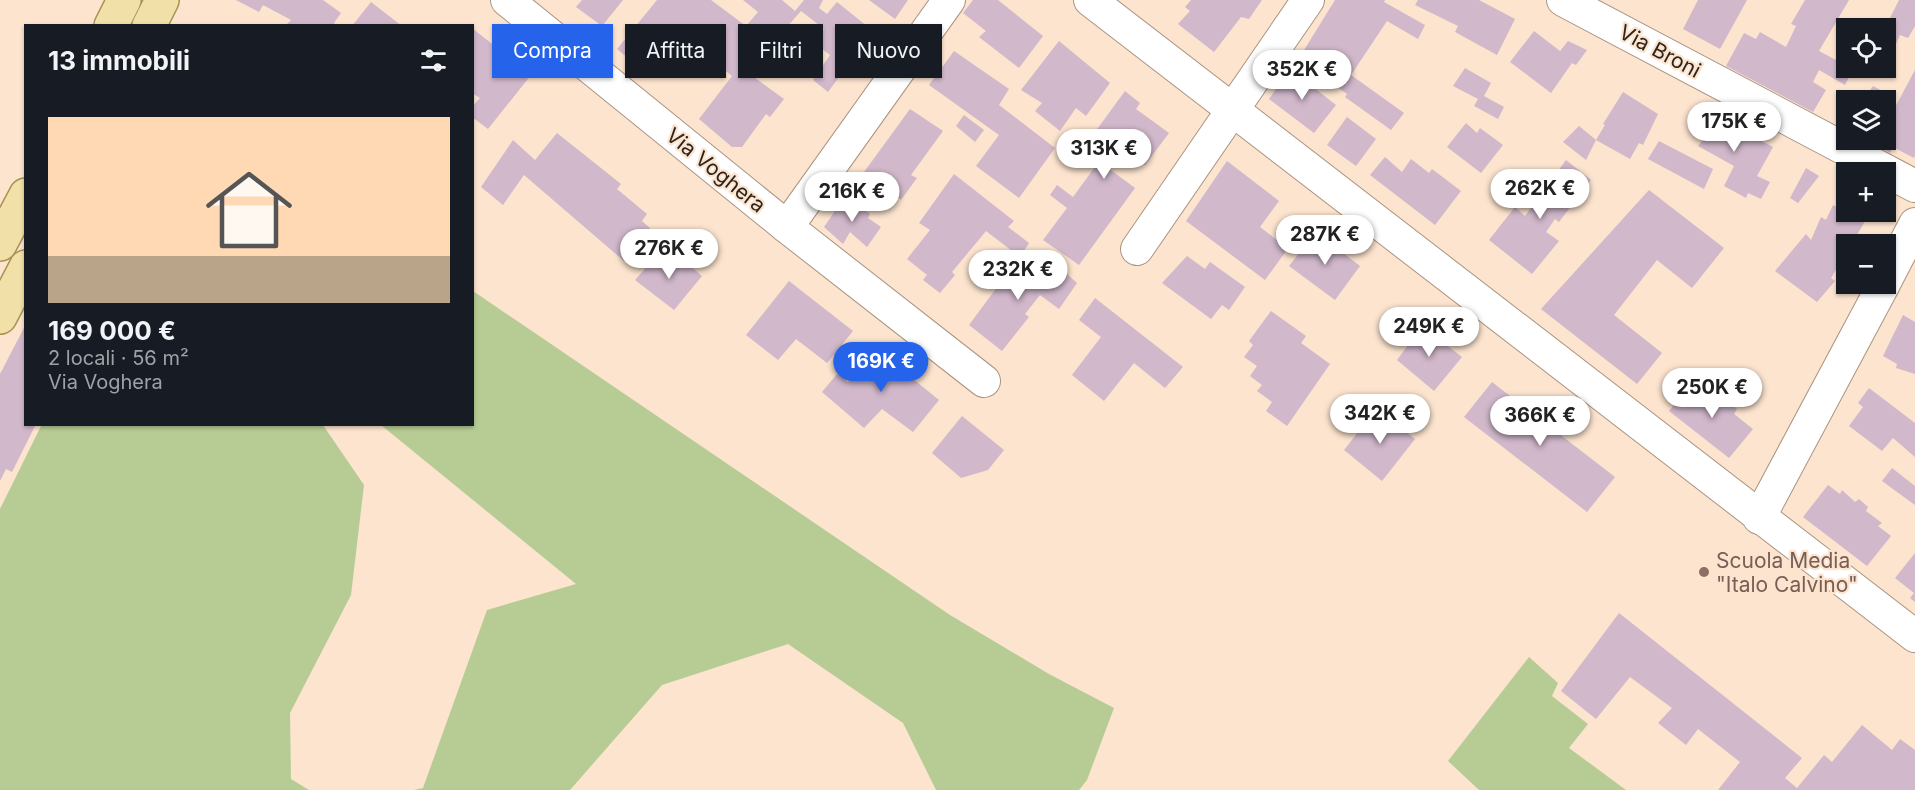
<!DOCTYPE html>
<html lang="it">
<head>
<meta charset="utf-8">
<style>
	body { margin:0; font-family:Inter,sans-serif; background:#20242c; color:#f1f3f6; height:100vh; display:flex; flex-direction:column; font-size:22px; white-space:nowrap }
	* { box-sizing:border-box; margin:0 }
	p { font-size:20px; color:#9ea1a6 }
	.icon { flex:none; width:33px; height:33px; fill:none; stroke:currentColor; stroke-width:2; stroke-linecap:round; stroke-linejoin:round }
	.map { position:relative; flex:1; overflow:hidden }
	.details { position:absolute; left:24px; top:24px; width:450px; height:402px; display:flex; flex-direction:column; background:#171b24; border-radius:0px; box-shadow:0 2px 4px #0004 }
	.details>* { flex:none }
	.banner { position:absolute; left:492px; top:24px; width:570px; height:54px; display:flex; gap:12px }
	.tools { position:absolute; left:1836px; top:18px; display:grid; gap:12px }
	.tools a { display:grid; place-items:center; width:60px; height:60px; border-radius:0px; background:#171b24; box-shadow:0 2px 4px #0004; font-size:30px }
	.price { position:absolute; translate:-50% -51px; padding:0 14px; border-radius:21px; background:#fff; color:#222; font-size:20px; line-height:39px; filter:drop-shadow(0 2px 3px #0008) }
	.price::after { content:''; position:absolute; left:50%; top:36px; width:18px; height:14px; margin-left:-9px; background:inherit; clip-path:polygon(0 0,100% 0,50% 100%) }
	.price.on { background:#2563eb; color:#fff }
	ul { padding:0; list-style:none }
	li { display:grid; align-content:center; gap:12px; height:318px; padding:0 24px }
	li+li { border-top:2px solid #363941 }
	li span { display:grid; place-items:center; height:186px; border-radius:0px; color:#555 }
	li>.icon { margin-inline-start:auto }
	span .icon { width:108px; height:108px; fill:#fffc; stroke-width:1 }
	li b { font-size:26px }
	h2 { display:flex; justify-content:space-between; align-items:center; height:72px; padding:0 24px; font-size:26px }
	.chip { padding:0 21px; border-radius:0px; background:#171b24; box-shadow:0 2px 4px #0004; font-size:21px; line-height:54px }
	.chip.on { background:#2563eb; color:#fff }
	.map>svg:first-child { display:block }
	.green { fill:#b7cc94 }
	.building { fill:#d1b8cb }
	.lines { fill:none; stroke-linecap:round; stroke-linejoin:round }
	.minor-casing { stroke:#aa9481; stroke-width:34 }
	.primary-casing { stroke:#a89252; stroke-width:36 }
	.minor { stroke:#fff; stroke-width:32 }
	.primary { stroke:#f2e0a9; stroke-width:33 }
	.education-dot { fill:#8d6e63; stroke:#fce4cf; stroke-width:2 }
	.labels { text-anchor:middle; dominant-baseline:central; stroke-width:4.5; stroke-linejoin:round; paint-order:stroke }
	.street-label { font-size:21px; fill:#2d251d; stroke:#fce4cf }
	.education-label { font-size:21px; fill:#785e54; stroke:#fce4cf; text-anchor:start }
</style>
</head>
<body>
<div class="map">
<svg width="1915" height="790" viewBox="0 0 1915 790">
	<rect width="100%" height="100%" fill="#fce4cf"/>
	<!-- green -->
	<g class="green">
		<path d="M 473,291 L 950,615 L 1049,674 L 1114,708 L 1087,780 L 1079,790 L 936,790 L 903,723 L 788,644 L 662,685 L 570,790 L 414,790 L 423,788 L 487,610 L 576,584 L 381,425 L 472,424 Z"/>
		<path d="M 42,424 L 323,425 L 364,485 L 351,595 L 290,713 L 291,779 L 309,790 L 0,790 L 0,509 Z"/>
		<path d="M 1529,657 L 1558,683 L 1552,696 L 1588,724 L 1569,748 L 1626,790 L 1479,790 L 1448,761 Z"/>
	</g>
	<!-- building -->
	<g class="building">
		<path d="M 236,0 L 323,0 L 341,13 L 334,23 L 336,26 L 285,26 L 291,20 L 263,5 L 259,12 Z"/>
		<path d="M 582,0 L 623,0 L 602,26 L 576,7 Z"/>
		<path d="M 657,0 L 711,0 L 746,26 L 758,12 L 743,0 L 782,0 L 795,11 L 804,0 L 823,0 L 819,8 L 827,14 L 837,2 L 873,31 L 828,92 L 813,80 L 830,55 L 813,42 L 824,29 L 801,11 L 785,29 L 780,25 L 756,53 L 761,57 L 747,72 L 784,99 L 770,117 L 766,114 L 742,147 L 732,147 L 699,119 L 732,76 L 685,38 L 652,78 L 617,49 Z"/>
		<path d="M 869,0 L 908,0 L 895,19 Z"/>
		<path d="M 973,0 L 998,0 L 1043,36 L 1019,68 L 979,37 L 986,31 L 963,13 Z"/>
		<path d="M 1191,0 L 1262,0 L 1249,19 L 1241,17 L 1214,52 L 1178,24 L 1190,11 L 1185,7 Z"/>
		<path d="M 1335,0 L 1385,0 L 1384,2 L 1425,25 L 1418,39 L 1387,21 L 1351,75 L 1404,113 L 1391,130 L 1345,97 L 1347,94 L 1312,69 L 1315,64 L 1301,55 Z"/>
		<path d="M 1418,0 L 1479,0 L 1515,19 L 1497,55 L 1455,32 L 1458,26 L 1415,5 Z"/>
		<path d="M 1698,0 L 1747,0 L 1720,49 L 1683,29 Z"/>
		<path d="M 1805,0 L 1849,0 L 1819,51 L 1853,69 L 1845,85 L 1819,70 L 1813,82 L 1826,90 L 1813,112 L 1726,66 L 1744,33 L 1756,39 L 1760,32 L 1786,47 L 1796,26 L 1791,24 Z"/>
		<path d="M 1899,0 L 1915,0 L 1915,26 L 1908,38 L 1900,35 L 1895,46 L 1886,40 L 1885,28 Z"/>
		<path d="M 371,2 L 402,26 L 352,26 Z"/>
		<path d="M 472,28 L 531,75 L 488,129 L 472,117 L 472,107 L 480,98 L 472,93 Z"/>
		<path d="M 1534,31 L 1560,51 L 1568,41 L 1587,50 L 1576,65 L 1572,63 L 1551,93 L 1510,62 Z"/>
		<path d="M 1059,41 L 1110,83 L 1086,116 L 1076,108 L 1060,131 L 1035,111 L 1042,103 L 1021,90 Z"/>
		<path d="M 954,51 L 1009,89 L 999,105 L 1055,148 L 1019,198 L 976,166 L 999,135 L 929,85 Z"/>
		<path d="M 1465,68 L 1491,83 L 1484,96 L 1504,107 L 1498,119 L 1474,106 L 1478,99 L 1453,86 Z"/>
		<path d="M 1290,69 L 1336,105 L 1314,133 L 1269,99 Z"/>
		<path d="M 1915,70 L 1915,156 L 1914,158 L 1893,147 L 1890,153 L 1875,144 L 1877,140 L 1886,140 L 1886,124 Z"/>
		<path d="M 1873,86 L 1890,95 L 1887,100 L 1872,100 L 1865,97 Z"/>
		<path d="M 1125,91 L 1140,103 L 1136,109 L 1169,133 L 1145,165 L 1115,144 L 1110,151 L 1113,153 L 1104,165 L 1135,188 L 1079,265 L 1043,240 L 1067,208 L 1050,195 L 1057,185 L 1073,197 L 1100,160 L 1091,153 L 1097,144 L 1090,139 Z"/>
		<path d="M 1623,92 L 1658,114 L 1643,145 L 1639,143 L 1630,159 L 1596,140 L 1586,160 L 1563,142 L 1579,126 L 1596,140 L 1605,125 L 1603,124 Z"/>
		<path d="M 1696,107 L 1773,147 L 1757,176 L 1770,182 L 1761,199 L 1748,193 L 1746,198 L 1724,186 L 1734,166 L 1698,146 L 1706,136 L 1687,125 Z"/>
		<path d="M 910,109 L 943,131 L 911,175 L 917,178 L 901,200 L 897,196 L 888,206 L 856,183 Z"/>
		<path d="M 964,115 L 984,130 L 975,142 L 956,126 Z"/>
		<path d="M 1347,117 L 1376,139 L 1356,166 L 1327,145 Z"/>
		<path d="M 1466,123 L 1477,133 L 1480,128 L 1503,145 L 1481,173 L 1447,147 Z"/>
		<path d="M 557,133 L 621,184 L 617,189 L 647,214 L 642,221 L 650,228 L 624,261 L 524,175 L 503,205 L 481,187 L 513,140 L 535,160 Z"/>
		<path d="M 1659,141 L 1713,169 L 1704,189 L 1648,159 Z"/>
		<path d="M 1385,157 L 1402,172 L 1411,159 L 1429,173 L 1432,169 L 1461,191 L 1435,225 L 1370,175 Z"/>
		<path d="M 1566,160 L 1591,180 L 1559,222 L 1555,219 L 1546,232 L 1559,241 L 1532,274 L 1489,240 L 1515,207 L 1525,216 Z"/>
		<path d="M 1227,161 L 1279,201 L 1260,227 L 1278,241 L 1295,218 L 1305,225 L 1265,280 L 1186,221 Z"/>
		<path d="M 1806,168 L 1819,176 L 1798,203 L 1790,198 Z"/>
		<path d="M 954,174 L 1014,221 L 1008,227 L 1029,243 L 1020,257 L 986,231 L 952,272 L 955,275 L 940,293 L 923,280 L 927,275 L 907,259 L 930,230 L 919,223 Z"/>
		<path d="M 1649,190 L 1724,248 L 1692,288 L 1657,260 L 1614,315 L 1662,353 L 1637,384 L 1541,309 Z"/>
		<path d="M 845,196 L 870,214 L 868,218 L 881,227 L 867,247 L 850,232 L 843,244 L 824,227 Z"/>
		<path d="M 1833,205 L 1865,221 L 1852,244 L 1846,244 L 1846,253 L 1831,278 L 1835,281 L 1817,302 L 1775,271 L 1806,234 L 1811,240 L 1821,217 L 1826,220 Z"/>
		<path d="M 1316,232 L 1360,266 L 1335,300 L 1289,266 Z"/>
		<path d="M 659,253 L 672,264 L 677,255 L 702,276 L 674,310 L 635,280 Z"/>
		<path d="M 1021,255 L 1060,283 L 1066,273 L 1077,283 L 1059,309 L 1040,295 L 1025,314 L 1029,317 L 1002,351 L 969,325 Z"/>
		<path d="M 1187,256 L 1205,269 L 1210,262 L 1245,287 L 1229,310 L 1222,305 L 1211,319 L 1162,283 Z"/>
		<path d="M 789,281 L 853,331 L 827,363 L 796,339 L 778,360 L 746,335 Z"/>
		<path d="M 1095,298 L 1183,367 L 1165,388 L 1134,363 L 1104,401 L 1072,375 L 1101,337 L 1079,320 Z"/>
		<path d="M 1271,311 L 1306,336 L 1301,343 L 1330,364 L 1287,426 L 1266,411 L 1272,402 L 1257,391 L 1262,385 L 1250,376 L 1257,366 L 1244,357 L 1253,345 L 1249,341 Z"/>
		<path d="M 1903,315 L 1915,322 L 1915,374 L 1896,368 L 1897,364 L 1883,356 Z"/>
		<path d="M 26,324 L 26,424 L 36,424 L 12,472 L 6,469 L 0,481 L 0,374 Z"/>
		<path d="M 1422,326 L 1462,357 L 1434,391 L 1397,360 Z"/>
		<path d="M 875,348 L 939,400 L 913,432 L 882,409 L 864,428 L 822,392 L 837,374 L 848,382 Z"/>
		<path d="M 1693,381 L 1710,394 L 1713,389 L 1737,409 L 1734,414 L 1753,429 L 1729,458 L 1669,411 Z"/>
		<path d="M 1492,382 L 1615,477 L 1587,512 L 1464,417 Z"/>
		<path d="M 1869,388 L 1915,423 L 1915,457 L 1893,438 L 1882,451 L 1849,426 L 1863,407 L 1858,403 Z"/>
		<path d="M 1377,408 L 1415,439 L 1382,481 L 1344,450 Z"/>
		<path d="M 962,416 L 1004,450 L 988,470 L 961,478 L 932,453 Z"/>
		<path d="M 1892,468 L 1915,486 L 1915,505 L 1882,481 Z"/>
		<path d="M 1828,485 L 1840,494 L 1842,490 L 1855,502 L 1859,499 L 1868,507 L 1866,511 L 1882,523 L 1878,526 L 1891,536 L 1867,566 L 1803,517 Z"/>
		<path d="M 1915,553 L 1915,602 L 1910,598 L 1914,593 L 1895,578 Z"/>
		<path d="M 1619,613 L 1802,758 L 1785,778 L 1797,788 L 1824,755 L 1832,762 L 1862,725 L 1892,750 L 1900,739 L 1915,750 L 1915,790 L 1718,790 L 1740,762 L 1698,729 L 1686,745 L 1658,723 L 1672,708 L 1630,677 L 1596,719 L 1561,691 Z"/>
	</g>
	<g class="lines">
		<defs>
			<g id="minor">
				<path d="M 507,0 L 787,227 L 984,381"/>
				<path d="M 1090,0 L 1915,636"/>
				<path d="M 1563,0 L 1915,186"/>
				<path d="M 787,227 L 949,0"/>
				<path d="M 1137,249 L 1308,0"/>
				<path d="M 1886,280 L 1915,224"/>
				<path d="M 1759,518 L 1884,284"/>
			</g>
			<g id="primary">
				<path d="M 111,26 L 124,0"/>
				<path d="M 149,26 L 162,0"/>
				<path d="M 0,244 L 26,195"/>
				<path d="M 0,317 L 26,267"/>
			</g>
		</defs>
		<!-- minor casing -->
		<use href="#minor" class="minor-casing"/>
		<!-- primary casing -->
		<use href="#primary" class="primary-casing"/>
		<!-- minor -->
		<use href="#minor" class="minor"/>
		<!-- primary -->
		<use href="#primary" class="primary"/>
	</g>
	<!-- markers -->
	<circle class="education-dot" cx="1704" cy="572" r="6"/>
	<g class="labels">
		<!-- street labels -->
		<g class="street-label">
			<text transform="translate(1660 51) rotate(28)">Via Broni</text>
			<text transform="translate(716 170) rotate(39)">Via Voghera</text>
		</g>
		<!-- education labels -->
		<g class="education-label">
			<text x="1716" y="560">Scuola Media<tspan x="1716" dy="24">"Italo Calvino"</tspan></text>
		</g>
	</g>
</svg>
<div class="tools">
<a><svg class="icon" aria-label="locate" viewBox="0 0 24 24"><circle cx="12" cy="12" r="6"/><path d="M12 2v4M12 18v4M2 12h4M18 12h4"/></svg></a>
<a><svg class="icon" aria-label="layers" viewBox="0 0 24 24"><path d="M12 4l9 5-9 5-9-5zM3 14l9 5 9-5"/></svg></a>
<a>+</a>
<a>−</a>
</div>
<b class="price" style="left:1302px;top:101px">352K €</b>
<b class="price" style="left:1734px;top:153px">175K €</b>
<b class="price" style="left:1104px;top:180px">313K €</b>
<b class="price" style="left:1540px;top:220px">262K €</b>
<b class="price" style="left:852px;top:223px">216K €</b>
<b class="price" style="left:1325px;top:266px">287K €</b>
<b class="price" style="left:669px;top:280px">276K €</b>
<b class="price" style="left:1018px;top:301px">232K €</b>
<b class="price" style="left:1429px;top:358px">249K €</b>
<b class="price on" style="left:881px;top:393px">169K €</b>
<b class="price" style="left:1712px;top:419px">250K €</b>
<b class="price" style="left:1380px;top:445px">342K €</b>
<b class="price" style="left:1540px;top:447px">366K €</b>
<div class="banner">
<a class="chip on">Compra</a>
<a class="chip">Affitta</a>
<a class="chip">Filtri</a>
<a class="chip">Nuovo</a>
</div>
<section class="details">
<h2>13 immobili<svg class="icon" aria-label="filters" viewBox="0 0 24 24"><path d="M4 7h16M4 17h16"/><circle cx="9" cy="7" r="2"/><circle cx="15" cy="17" r="2"/></svg></h2>
<ul>
<li><span style="background:linear-gradient(#ffd9b3 75%,#b9a48a 0)"><svg class="icon" aria-label="home" viewBox="0 0 24 24"><path d="M3 11l9-7 9 7M6 9v11h12V9"/></svg></span><div><b>169 000 €</b><p>2 locali · 56 m²</p><p>Via Voghera</p></div></li>
</ul>
</section>
</div>
</body>
</html>
